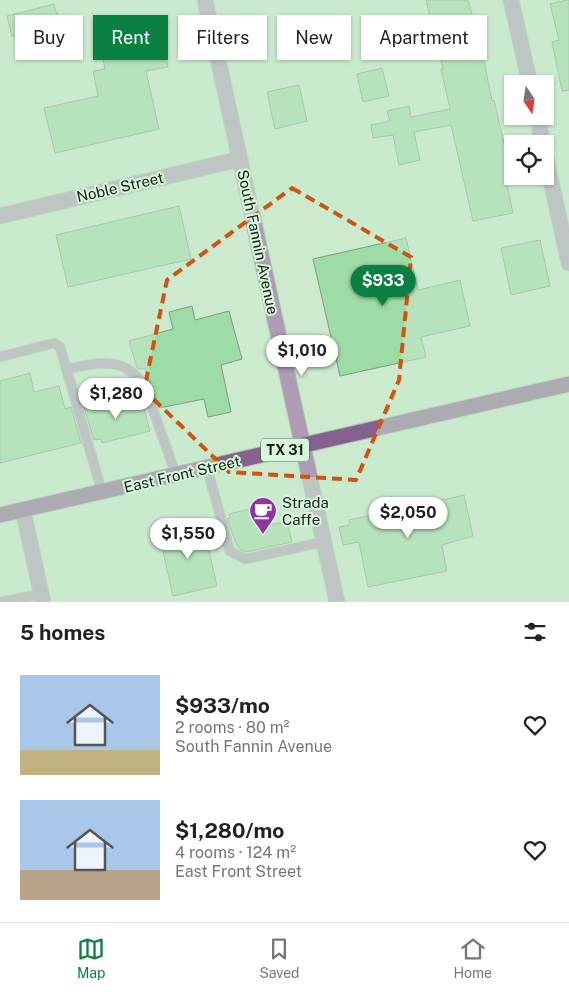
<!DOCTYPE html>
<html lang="en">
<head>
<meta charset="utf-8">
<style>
	body { margin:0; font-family:"Public Sans",sans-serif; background:#f2f2f2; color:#222; height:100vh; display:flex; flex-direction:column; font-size:19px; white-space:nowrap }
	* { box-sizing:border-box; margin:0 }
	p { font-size:16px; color:#767676 }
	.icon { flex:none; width:28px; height:28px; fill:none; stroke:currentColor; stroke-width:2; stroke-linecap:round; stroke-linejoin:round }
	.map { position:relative; height:602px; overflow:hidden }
	.drawer { display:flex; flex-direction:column; background:#fff; flex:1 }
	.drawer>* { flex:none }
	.guide { position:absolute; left:15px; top:15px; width:540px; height:45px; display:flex; gap:10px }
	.needle { width:32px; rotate:167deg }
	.buttons { position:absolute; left:504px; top:75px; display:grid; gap:10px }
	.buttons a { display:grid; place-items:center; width:50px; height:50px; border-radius:0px; background:#fff; box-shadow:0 1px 4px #0004; font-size:25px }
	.price { position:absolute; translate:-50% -42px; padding:0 11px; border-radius:18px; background:#fff; color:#222; font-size:16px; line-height:32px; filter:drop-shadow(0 1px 2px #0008) }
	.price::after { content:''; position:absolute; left:50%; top:30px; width:15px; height:11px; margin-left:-8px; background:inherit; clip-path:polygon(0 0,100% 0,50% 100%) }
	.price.active { background:#0b8043; color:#fff }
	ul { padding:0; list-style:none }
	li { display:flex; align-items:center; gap:15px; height:125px; padding:0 20px }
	li span { display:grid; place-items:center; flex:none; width:140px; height:100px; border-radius:0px; color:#555 }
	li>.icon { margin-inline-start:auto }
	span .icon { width:60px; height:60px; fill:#fffc; stroke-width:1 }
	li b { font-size:21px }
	h2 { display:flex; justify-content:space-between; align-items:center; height:60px; padding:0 20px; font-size:21px }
	.pill { padding:0 18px; border-radius:0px; background:#fff; box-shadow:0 1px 4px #0004; font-size:18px; line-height:45px }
	.pill.active { background:#0b8043; color:#fff }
	.tabs { display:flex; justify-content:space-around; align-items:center; height:70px; border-top:1px solid #e0e0e0; background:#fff; font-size:14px; color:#767676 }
	.tabs a { display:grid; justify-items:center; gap:2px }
	.tabs .active { color:#0b8043 }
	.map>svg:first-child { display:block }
	.building { fill:#9ddca5; stroke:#7f9c83 }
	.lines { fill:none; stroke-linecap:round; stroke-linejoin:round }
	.lane-casing { stroke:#aac5ad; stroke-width:11 }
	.street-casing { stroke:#aac5ad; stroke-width:17 }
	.primary-casing { stroke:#aac5ad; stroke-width:17 }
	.lane { stroke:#b09bb5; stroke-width:9 }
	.street { stroke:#b09bb5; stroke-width:15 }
	.primary { stroke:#86608f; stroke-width:15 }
	.marked { fill:none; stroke:#d3530d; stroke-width:4; stroke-dasharray:10 6; stroke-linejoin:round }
	.labels { text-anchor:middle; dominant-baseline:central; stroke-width:4; stroke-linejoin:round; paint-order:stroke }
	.shield { fill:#d8f7db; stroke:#4f6051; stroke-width:1 }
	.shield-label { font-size:14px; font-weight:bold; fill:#141f16 }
	.street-label { font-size:15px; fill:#141f16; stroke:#d8f7db }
	.poi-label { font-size:15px; fill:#141f16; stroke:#d8f7db; text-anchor:start }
</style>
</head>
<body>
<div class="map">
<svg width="569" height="602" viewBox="0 0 569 602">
	<rect width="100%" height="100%" fill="#cbeace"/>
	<!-- building -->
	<g class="building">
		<path d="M 426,0 L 468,0 L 481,46 L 492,101 L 494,100 L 511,173 L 505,175 L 513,213 L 473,221 L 451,125 L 414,132 L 420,160 L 399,165 L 393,135 L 373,138 L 371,125 L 390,121 L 387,111 L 409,106 L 411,117 L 450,109 L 441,69 L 443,69 Z"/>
		<path d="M 567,0 L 569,0 L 569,90 L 562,91 L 552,42 L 559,40 L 550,4 Z"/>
		<path d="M 54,4 L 59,24 L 12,36 L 7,16 Z"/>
		<path d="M 161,33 L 168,67 L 146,71 L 159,129 L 55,153 L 44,108 L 98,96 L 93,71 L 105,69 L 100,45 Z"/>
		<path d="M 382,68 L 389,96 L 363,102 L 357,74 Z"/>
		<path d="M 299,85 L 307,121 L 275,129 L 267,92 Z"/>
		<path d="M 179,206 L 191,259 L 68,287 L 56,235 Z"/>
		<path d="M 406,238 L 418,290 L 460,280 L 470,326 L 421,337 L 426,357 L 340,376 L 313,259 Z"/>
		<path d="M 540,240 L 550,286 L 511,295 L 501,248 Z"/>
		<path d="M 192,306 L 195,320 L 229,311 L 242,359 L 221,365 L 231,412 L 208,417 L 204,399 L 159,408 L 145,369 L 137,368 L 129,341 L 173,329 L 169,312 Z"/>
		<path d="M 30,373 L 34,392 L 59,386 L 65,409 L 71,407 L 81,443 L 0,463 L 0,381 Z"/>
		<path d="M 114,397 L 117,407 L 142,401 L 150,431 L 102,443 L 101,439 L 94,440 L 83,404 Z"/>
		<path d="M 464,495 L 473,536 L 442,545 L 447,571 L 368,587 L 359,542 L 343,545 L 339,527 L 350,525 L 349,520 L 390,511 L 389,504 L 411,500 L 413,507 Z"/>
		<path d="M 268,502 L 273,524 L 287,522 L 292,542 L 246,552 L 238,548 L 227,519 L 230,518 L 229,514 L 254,508 L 253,505 Z"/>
		<path d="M 203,524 L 217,586 L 173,596 L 159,534 Z"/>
	</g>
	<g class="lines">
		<defs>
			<g id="lane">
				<path d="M 0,357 L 54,343 L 60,347 L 102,492"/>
				<path d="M 66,369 C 99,363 123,354 145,387 L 176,475"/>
				<path d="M 207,468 L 230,551 L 245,559 L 323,542"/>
				<path d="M 1,602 L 42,594"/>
			</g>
			<g id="street">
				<path d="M 205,0 L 337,602"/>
				<path d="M 511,0 L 530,84"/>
				<path d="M 537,116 L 543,144"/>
				<path d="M 545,154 L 569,263"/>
				<path d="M 0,216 L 240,159"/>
				<path d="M 23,510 L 43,602"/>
			</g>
			<path id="primary" d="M 0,515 L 569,384"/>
		</defs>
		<!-- lane casing -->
		<use href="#lane" class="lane-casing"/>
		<!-- street casing -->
		<use href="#street" class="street-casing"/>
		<!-- primary casing -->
		<use href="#primary" class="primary-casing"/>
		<!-- lane -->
		<use href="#lane" class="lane"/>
		<!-- street -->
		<use href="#street" class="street"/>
		<!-- primary -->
		<use href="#primary" class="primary"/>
	</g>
	<!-- marked area -->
	<path d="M0 0H569V602H0ZM 292,188 L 411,257 L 399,380 L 356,480 L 229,472 L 144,390 L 167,280 Z" fill="#cbeace" fill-opacity=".55" fill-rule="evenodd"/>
	<path class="marked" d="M 292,188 L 411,257 L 399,380 L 356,480 L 229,472 L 144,390 L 167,280 Z"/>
	<!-- icons -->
	<defs>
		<symbol id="cafe-pin" viewBox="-11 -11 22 30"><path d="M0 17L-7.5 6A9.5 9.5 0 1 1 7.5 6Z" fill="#8e35a1" stroke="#d8f7db"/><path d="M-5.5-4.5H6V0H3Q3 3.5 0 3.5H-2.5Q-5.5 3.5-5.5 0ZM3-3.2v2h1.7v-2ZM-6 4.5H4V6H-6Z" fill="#fff"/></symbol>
	</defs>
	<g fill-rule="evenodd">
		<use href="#cafe-pin" x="247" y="495" width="32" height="43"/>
	</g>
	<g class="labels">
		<!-- shield labels -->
		<rect class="shield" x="261" y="438.5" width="48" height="23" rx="4"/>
		<g class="shield-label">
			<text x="285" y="450">TX 31</text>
		</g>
		<!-- street labels -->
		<g class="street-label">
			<text transform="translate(120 187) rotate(-13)">Noble Street</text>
			<text transform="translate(258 242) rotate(78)">South Fannin Avenue</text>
			<text transform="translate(182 474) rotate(-13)">East Front Street</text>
		</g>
		<!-- poi labels -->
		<g class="poi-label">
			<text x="282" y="502">Strada<tspan x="282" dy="17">Caffe</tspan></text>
		</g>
	</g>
</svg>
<div class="buttons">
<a><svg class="needle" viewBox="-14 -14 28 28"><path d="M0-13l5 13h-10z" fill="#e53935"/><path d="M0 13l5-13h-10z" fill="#767676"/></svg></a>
<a><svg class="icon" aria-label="locate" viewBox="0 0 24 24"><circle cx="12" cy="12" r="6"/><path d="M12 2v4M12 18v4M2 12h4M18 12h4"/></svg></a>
</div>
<b class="price active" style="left:383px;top:307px">$933</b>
<b class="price" style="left:302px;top:377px">$1,010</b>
<b class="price" style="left:116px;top:420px">$1,280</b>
<b class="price" style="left:408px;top:539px">$2,050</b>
<b class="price" style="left:188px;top:560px">$1,550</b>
<div class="guide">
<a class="pill">Buy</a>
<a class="pill active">Rent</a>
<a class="pill">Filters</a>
<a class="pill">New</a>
<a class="pill">Apartment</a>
</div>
</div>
<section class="drawer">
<h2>5 homes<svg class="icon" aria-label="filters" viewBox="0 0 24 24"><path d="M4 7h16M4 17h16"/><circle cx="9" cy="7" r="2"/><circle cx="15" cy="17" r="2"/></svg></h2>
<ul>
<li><span style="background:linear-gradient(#a9c7e8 75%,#c2b280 0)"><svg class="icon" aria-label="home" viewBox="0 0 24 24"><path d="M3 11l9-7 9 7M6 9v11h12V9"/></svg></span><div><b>$933/mo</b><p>2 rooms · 80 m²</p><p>South Fannin Avenue</p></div><svg class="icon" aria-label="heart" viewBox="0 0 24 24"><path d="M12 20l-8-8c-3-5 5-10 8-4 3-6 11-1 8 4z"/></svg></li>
<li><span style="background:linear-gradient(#a9c7e8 70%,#b9a48a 0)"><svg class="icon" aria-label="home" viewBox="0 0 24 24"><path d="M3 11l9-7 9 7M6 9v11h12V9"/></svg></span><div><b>$1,280/mo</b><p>4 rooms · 124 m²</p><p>East Front Street</p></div><svg class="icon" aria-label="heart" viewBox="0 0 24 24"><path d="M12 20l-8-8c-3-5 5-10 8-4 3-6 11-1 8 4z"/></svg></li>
</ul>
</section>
<nav class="tabs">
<a class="active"><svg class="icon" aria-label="map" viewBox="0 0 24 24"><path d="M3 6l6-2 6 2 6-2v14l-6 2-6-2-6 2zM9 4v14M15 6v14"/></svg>Map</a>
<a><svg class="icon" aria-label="saved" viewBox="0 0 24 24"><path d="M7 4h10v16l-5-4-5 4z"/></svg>Saved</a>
<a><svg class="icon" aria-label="home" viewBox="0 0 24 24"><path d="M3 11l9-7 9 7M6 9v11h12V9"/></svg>Home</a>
</nav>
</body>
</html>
